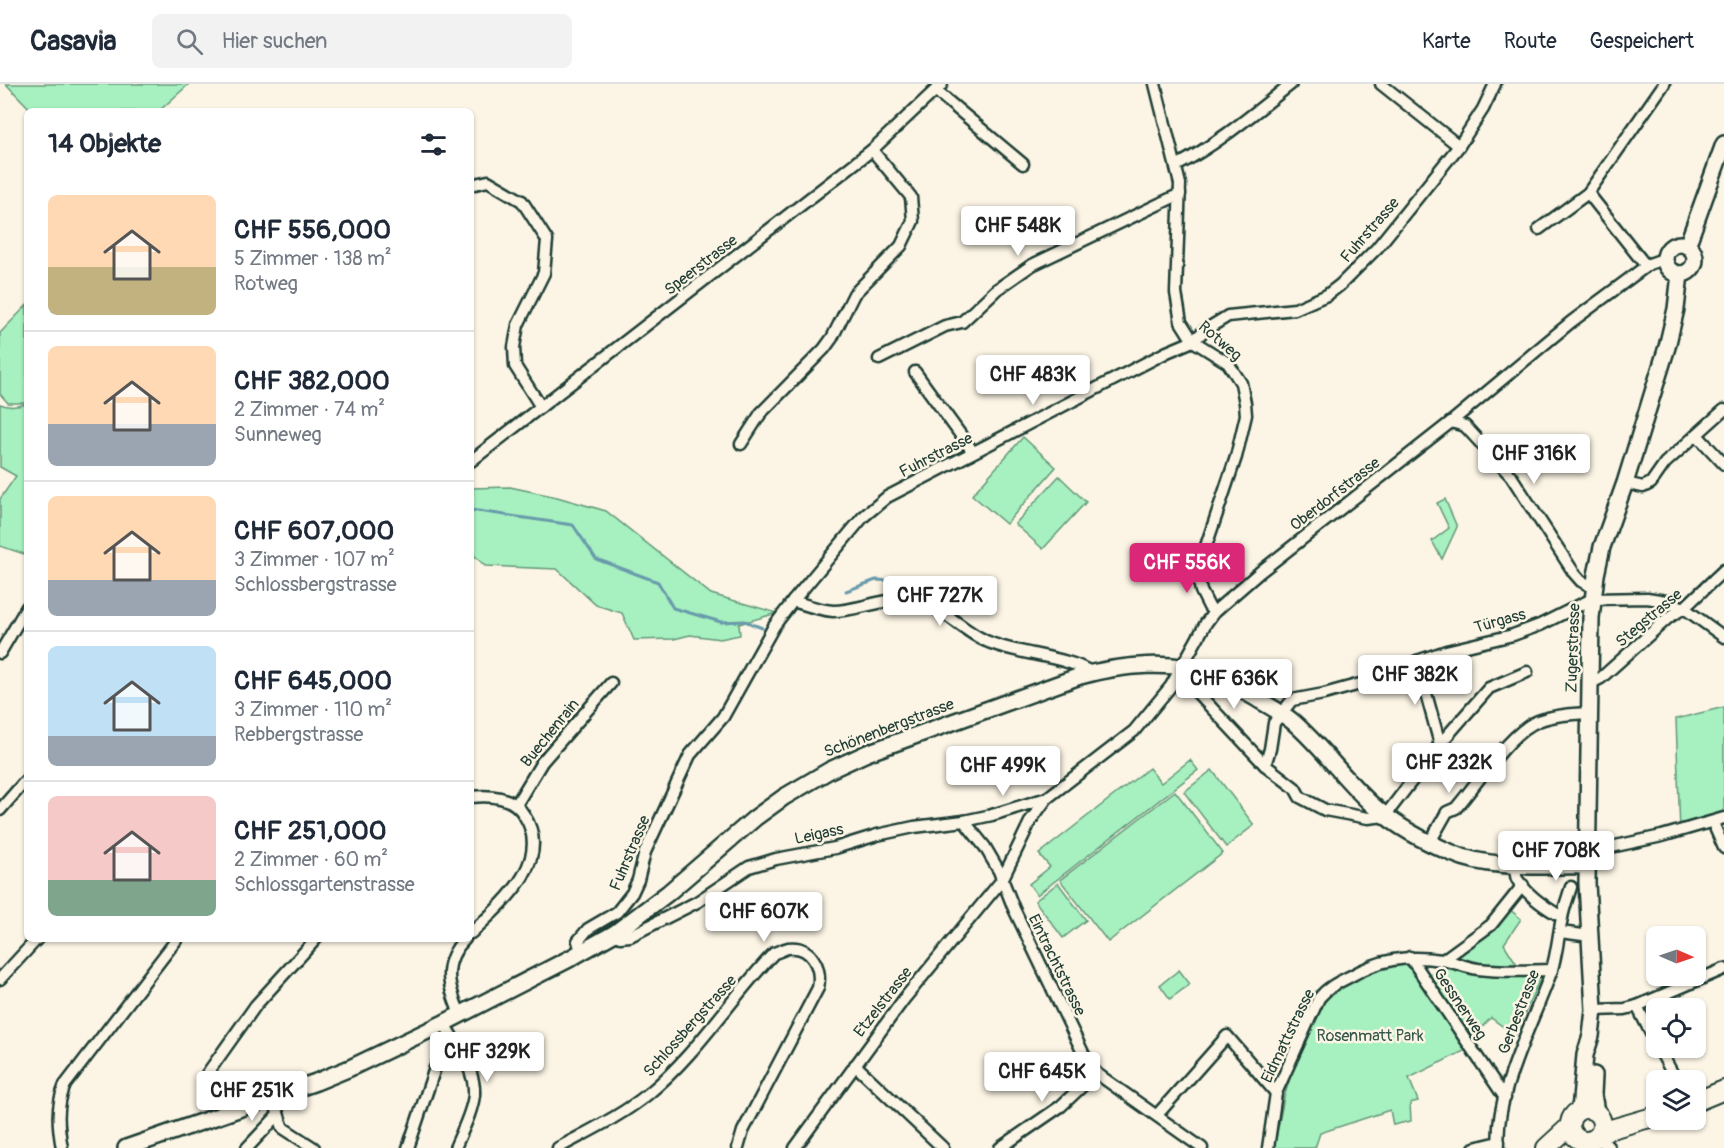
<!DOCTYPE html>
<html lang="de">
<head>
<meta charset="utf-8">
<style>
	body { margin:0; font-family:Pangolin,sans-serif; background:#f2f2f3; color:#1f2937; height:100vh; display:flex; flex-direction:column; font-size:22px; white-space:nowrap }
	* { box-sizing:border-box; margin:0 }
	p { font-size:20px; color:#747a83 }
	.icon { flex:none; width:33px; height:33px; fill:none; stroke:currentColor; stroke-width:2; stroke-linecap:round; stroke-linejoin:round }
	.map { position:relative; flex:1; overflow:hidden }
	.panel { position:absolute; left:24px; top:24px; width:450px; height:834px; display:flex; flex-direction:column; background:#fff; border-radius:9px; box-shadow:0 2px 4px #0004 }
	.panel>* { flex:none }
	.needle { width:39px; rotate:92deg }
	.fabs { position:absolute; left:1646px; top:842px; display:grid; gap:12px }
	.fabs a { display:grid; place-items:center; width:60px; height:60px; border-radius:9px; background:#fff; box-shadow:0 2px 4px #0004; font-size:30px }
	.price { position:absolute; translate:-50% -51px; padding:0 14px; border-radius:6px; background:#fff; color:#222; font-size:20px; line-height:39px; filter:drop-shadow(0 2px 3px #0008) }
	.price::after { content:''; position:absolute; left:50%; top:36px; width:18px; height:14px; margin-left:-9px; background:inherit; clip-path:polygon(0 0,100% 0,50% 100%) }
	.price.current { background:#db2777; color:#fff }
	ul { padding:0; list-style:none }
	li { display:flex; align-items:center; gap:18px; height:150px; padding:0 24px }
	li+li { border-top:2px solid #e0e1e3 }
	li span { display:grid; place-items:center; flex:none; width:168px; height:120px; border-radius:9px; color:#555 }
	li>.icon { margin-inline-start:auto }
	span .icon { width:72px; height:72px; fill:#fffc; stroke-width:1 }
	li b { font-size:26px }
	h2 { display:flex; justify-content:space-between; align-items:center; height:72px; padding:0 24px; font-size:26px }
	header { display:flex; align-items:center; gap:36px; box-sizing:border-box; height:84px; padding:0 30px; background:#fff; border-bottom:2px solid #e0e1e3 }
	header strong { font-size:28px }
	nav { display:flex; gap:33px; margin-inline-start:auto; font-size:21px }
	.search { width:420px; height:54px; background:#f2f2f3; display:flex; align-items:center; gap:15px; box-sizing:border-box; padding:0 21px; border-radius:9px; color:#747a83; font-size:22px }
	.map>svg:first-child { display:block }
	.green { fill:#a7f0bf; stroke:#63967a; stroke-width:1.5 }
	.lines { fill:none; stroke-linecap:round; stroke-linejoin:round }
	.stream { stroke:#689aab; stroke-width:3 }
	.street-casing { stroke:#1f3d34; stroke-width:15 }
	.secondary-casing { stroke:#1f3d34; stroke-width:20 }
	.primary-casing { stroke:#1f3d34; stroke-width:22 }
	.street { stroke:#fcf5e5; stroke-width:10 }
	.secondary { stroke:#fcf5e5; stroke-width:15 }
	.primary { stroke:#fcf5e5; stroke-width:18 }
	.labels { text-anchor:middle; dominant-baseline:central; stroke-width:5; stroke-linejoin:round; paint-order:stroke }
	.street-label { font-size:16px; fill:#1f3d34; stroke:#fcf5e5 }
	.park-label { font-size:16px; fill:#335849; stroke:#fcf5e5 }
</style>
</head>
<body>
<header>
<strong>Casavia</strong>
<div class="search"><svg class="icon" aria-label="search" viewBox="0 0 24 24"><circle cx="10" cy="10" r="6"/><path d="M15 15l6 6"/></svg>Hier suchen</div>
<nav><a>Karte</a><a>Route</a><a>Gespeichert</a></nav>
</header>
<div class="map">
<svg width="1724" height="1064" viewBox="0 0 1724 1064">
	<rect width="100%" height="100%" fill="#fcf5e5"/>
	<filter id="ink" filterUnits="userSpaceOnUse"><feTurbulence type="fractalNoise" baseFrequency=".0167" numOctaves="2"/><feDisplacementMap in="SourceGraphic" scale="12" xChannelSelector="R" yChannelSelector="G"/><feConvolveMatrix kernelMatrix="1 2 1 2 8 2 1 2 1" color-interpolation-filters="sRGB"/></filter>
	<g filter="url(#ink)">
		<!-- green -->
		<g class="green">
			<path d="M 6,0 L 189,0 L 159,27 L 32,27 Z"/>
			<path d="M 27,221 L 27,319 L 8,319 L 0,310 L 0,249 Z"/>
			<path d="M 0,320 C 9,324 17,323 27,320 L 27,471 L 0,462 L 0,415 L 16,392 L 0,383 Z"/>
			<path d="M 1023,353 L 1056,383 L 1006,440 L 972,411 Z"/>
			<path d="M 1059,392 L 1086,418 L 1043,465 L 1015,440 Z"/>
			<path d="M 510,403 L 557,413 L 606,427 L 711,510 L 777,529 L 739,540 L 740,551 L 720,555 L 690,551 L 674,555 L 634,556 L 622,529 L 596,521 L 557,485 L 485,482 L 471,468 L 471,404 Z"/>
			<path d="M 1445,415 L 1457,443 L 1442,475 L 1432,457 L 1449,444 L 1437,419 Z"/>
			<path d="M 1724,623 L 1724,734 L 1680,748 L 1676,635 Z"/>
			<path d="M 1190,676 L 1198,686 L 1037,811 L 1029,800 L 1050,783 L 1039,770 L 1149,684 L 1161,699 Z"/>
			<path d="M 1212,686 L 1254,741 L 1226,763 L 1184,708 Z"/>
			<path d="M 1175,707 L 1223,769 L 1108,858 L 1060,796 Z"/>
			<path d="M 1058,799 L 1086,836 L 1063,854 L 1035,817 Z"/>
			<path d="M 1508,824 L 1521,835 L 1504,860 L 1518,882 L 1512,890 L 1542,890 L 1515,951 L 1491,934 L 1472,953 L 1429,891 L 1490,847 Z"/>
			<path d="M 1409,878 L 1468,965 L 1409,994 L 1418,1017 L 1410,1019 L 1411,1037 L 1393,1041 L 1390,1026 L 1320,1049 L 1315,1064 L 1274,1064 L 1284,1013 L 1290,994 L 1328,910 L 1383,881 Z"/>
			<path d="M 1179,886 L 1190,900 L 1170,915 L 1160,901 Z"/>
		</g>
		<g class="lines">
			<!-- stream -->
			<g class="stream">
				<path d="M 471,426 L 573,441 L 596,475 L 658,498 L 673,524 L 721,538 L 745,537 L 762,544"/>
				<path d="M 915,497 L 956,522"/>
				<path d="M 846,507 L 876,496 L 894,497"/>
			</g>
			<defs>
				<g id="street">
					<path d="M 1155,0 L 1180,100 L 1176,209 L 1181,238 L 1193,257 L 1228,279 L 1241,299 L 1245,319 L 1246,331 L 1236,373 L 1203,471 L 1198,493 L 1201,507 L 1209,523 L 1214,528"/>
					<path d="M 1381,0 L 1459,62"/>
					<path d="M 936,7 L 1023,80"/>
					<path d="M 1176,82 C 1218,60 1254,29 1291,0"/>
					<path d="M 471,101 L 488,97 L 522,117 L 547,156 L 544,189 L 518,241 L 514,263 L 515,282 L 541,323"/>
					<path d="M 1588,109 L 1646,182"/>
					<path d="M 1539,145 L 1588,109 L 1664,0"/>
					<path d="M 879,275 L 945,242 L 962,238 L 996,206 L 1032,181 L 1180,110"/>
					<path d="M 915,288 L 973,368"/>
					<path d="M 1451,338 L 1465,342 L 1511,392 L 1574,489 L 1581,497 L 1594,504"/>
					<path d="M 1697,351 L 1724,380"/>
					<path d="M 741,360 L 761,329 L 824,265 L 832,254 L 854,210 L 901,162 L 913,137 L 911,113 L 872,66"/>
					<path d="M 471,377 L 872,66 L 942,0"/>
					<path d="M 1625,399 L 1643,403 L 1651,399 L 1665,379 L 1724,326"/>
					<path d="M 793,517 C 806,521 819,526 833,527 C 858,527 885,513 910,516 C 941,519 960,546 986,557 C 1017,571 1068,572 1092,589"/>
					<path d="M 0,569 L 27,523"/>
					<path d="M 1417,577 L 1440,660"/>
					<path d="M 1182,584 L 1190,601 L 1265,681 L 1295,704 L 1300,713 L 1325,726 L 1368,734 L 1385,732 L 1440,660 L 1489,604 L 1527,588"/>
					<path d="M 1589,600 L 1601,594 L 1668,534 L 1684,524 L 1724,486"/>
					<path d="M 1265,681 L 1270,665 L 1274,639 L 1292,616 L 1324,610 L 1393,591 L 1417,577 L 1446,567 L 1513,551 L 1540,541 L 1592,515 L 1647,514 L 1666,517 L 1684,524 L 1724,553"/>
					<path d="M 471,713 C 491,711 513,712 524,731 C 554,777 502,820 471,849"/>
					<path d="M 516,721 L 542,678 L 611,599"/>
					<path d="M 0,726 L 27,695"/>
					<path d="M 964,737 L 985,763 L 999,787 L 1014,825 L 1085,973 L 1096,989 L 1202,1064"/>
					<path d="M 1713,739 L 1724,764"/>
					<path d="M 1430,758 L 1447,728 L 1456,724 C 1477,700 1510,648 1538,637 C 1554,631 1572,630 1589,629"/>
					<path d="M 1588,768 L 1662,752 L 1724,734"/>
					<path d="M 1515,780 C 1516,785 1515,791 1517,795 C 1527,811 1546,824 1562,833"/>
					<path d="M 1560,848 L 1583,851"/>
					<path d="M 615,849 L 620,853 L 630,852 L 697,818 L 749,783 L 776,775 L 835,764 L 877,751 L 914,743 L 964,737 L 992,731 L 1047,714"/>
					<path d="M 581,868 L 578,857 L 588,845 L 617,828 L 632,809 L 638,796 L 645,768 L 690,671 L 723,633 L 774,542 L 793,517 L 863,433 L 887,413 L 1167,268 L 1193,257 L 1205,246 L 1228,232 L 1295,225 L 1327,211 L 1340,201 L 1377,164 L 1459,62 L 1483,25 L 1495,0"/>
					<path d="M 1410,873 L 1505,1014"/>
					<path d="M 1443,876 L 1491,841 L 1523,801"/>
					<path d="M 0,895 L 37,855"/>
					<path d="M 1637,922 L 1656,959"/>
					<path d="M 1594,926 L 1625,925 L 1637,922 L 1724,885"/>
					<path d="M 460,930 C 448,902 441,879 465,855"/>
					<path d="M 444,939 C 455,960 476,985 474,1011 C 472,1029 462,1047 455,1064"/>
					<path d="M 1658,963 L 1676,996"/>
					<path d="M 855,981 L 943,1064"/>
					<path d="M 207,990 L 256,921 L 316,855"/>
					<path d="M 273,1014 L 283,1044 L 314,1064"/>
					<path d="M 1157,1031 L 1227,952 L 1276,1009"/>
					<path d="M 1597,1054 L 1606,1060 L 1609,1064"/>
					<path d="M 62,1064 C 58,1042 56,1022 65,1001 L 177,855"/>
					<path d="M 247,1064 L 278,1031"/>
					<path d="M 408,1064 L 435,984 L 443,968 L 455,960"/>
					<path d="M 558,1064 C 589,1047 621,1032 648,1010 C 697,970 731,914 774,869 C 778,868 784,865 788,864 C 812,861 822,884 818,904 L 743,1047 L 738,1064"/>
					<path d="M 795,1064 L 904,915 L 1002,796 L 1031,736 L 1047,714 L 1134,647 L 1171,602 L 1206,539 L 1214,528 L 1260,488 L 1451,338 L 1571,238 L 1649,180 L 1666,174"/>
					<path d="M 1000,1064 L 1061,1022 L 1096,989"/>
					<path d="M 1268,1064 L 1276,1009 L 1319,914 C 1327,904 1337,899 1349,893 C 1380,875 1406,871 1442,876 C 1454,878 1465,883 1478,885 C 1502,888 1527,887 1552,886"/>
					<path d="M 1474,1064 L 1499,1058"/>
					<path d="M 1499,1064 C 1493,1012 1534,937 1551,888 C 1557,871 1558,852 1562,834 C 1564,823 1568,813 1571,803"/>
				</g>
				<g id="secondary">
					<circle cx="1680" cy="175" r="15"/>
					<path d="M 1687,162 L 1724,60"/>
					<path d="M 1594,991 L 1593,1010 L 1596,1028"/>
					<path d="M 1580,1027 L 1585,971 L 1591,952 L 1594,926 L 1587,799 L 1591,534 L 1596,491 L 1602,463 L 1625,399 L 1667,263 L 1676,225 L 1680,190"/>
					<path d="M 126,1064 L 316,998 L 350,984 L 444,939 L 569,875 L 615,849 L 668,809 L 755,734 L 784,713 L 830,686 L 867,669 L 1080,592 C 1120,581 1174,575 1214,591 C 1228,597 1241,606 1254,613 C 1267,621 1281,628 1292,637 C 1324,664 1346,699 1377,725 C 1399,744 1426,758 1452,769 C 1490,786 1545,781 1587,782"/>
				</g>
				<g id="primary">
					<path d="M 1695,1018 L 1724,1006"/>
					<circle cx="1586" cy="1041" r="16"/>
					<path d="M 1601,1048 L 1656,1032"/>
					<path d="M 1546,1064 L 1570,1042"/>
				</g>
			</defs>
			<!-- street casing -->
			<use href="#street" class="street-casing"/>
			<!-- secondary casing -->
			<use href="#secondary" class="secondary-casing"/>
			<!-- primary casing -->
			<use href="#primary" class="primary-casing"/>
			<!-- street -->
			<use href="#street" class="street"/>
			<!-- secondary -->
			<use href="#secondary" class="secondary"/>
			<!-- primary -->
			<use href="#primary" class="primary"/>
		</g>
	</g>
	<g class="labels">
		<!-- street labels -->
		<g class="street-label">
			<text transform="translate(1370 146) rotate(-49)">Fuhrstrasse</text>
			<text transform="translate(701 181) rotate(-38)">Speerstrasse</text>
			<text transform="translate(1220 257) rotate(41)">Rotweg</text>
			<text transform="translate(936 371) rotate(-27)">Fuhrstrasse</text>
			<text transform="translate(1335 410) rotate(-38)">Oberdorfstrasse</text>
			<text transform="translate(1649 534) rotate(-40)">Stegstrasse</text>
			<text transform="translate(1500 537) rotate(-16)">Türgass</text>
			<text transform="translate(1573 564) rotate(-88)">Zugerstrasse</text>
			<text transform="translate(889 644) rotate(-21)">Schönenbergstrasse</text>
			<text transform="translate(550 649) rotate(-51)">Buechenrain</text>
			<text transform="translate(819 750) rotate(-12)">Leigass</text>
			<text transform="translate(630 769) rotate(-67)">Fuhrstrasse</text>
			<text transform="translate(1057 881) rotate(64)">Eintrachtstrasse</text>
			<text transform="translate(883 918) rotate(-52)">Etzelstrasse</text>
			<text transform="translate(1460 920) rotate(56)">Gessnerweg</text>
			<text transform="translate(1519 928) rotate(-69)">Gerbestrasse</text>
			<text transform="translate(690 942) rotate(-48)">Schlossbergstrasse</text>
			<text transform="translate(1288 952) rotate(-64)">Eidmattstrasse</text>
		</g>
		<!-- park labels -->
		<g class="park-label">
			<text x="1370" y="952">Rosenmatt Park</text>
		</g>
	</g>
</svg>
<div class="fabs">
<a><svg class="needle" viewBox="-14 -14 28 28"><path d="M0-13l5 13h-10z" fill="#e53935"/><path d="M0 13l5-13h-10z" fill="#747a83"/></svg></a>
<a><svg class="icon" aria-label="locate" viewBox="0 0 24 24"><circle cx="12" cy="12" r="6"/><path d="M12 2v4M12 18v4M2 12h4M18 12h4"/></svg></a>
<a><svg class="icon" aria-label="layers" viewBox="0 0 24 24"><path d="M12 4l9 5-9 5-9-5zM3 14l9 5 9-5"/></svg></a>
</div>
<b class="price" style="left:1018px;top:173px">CHF 548K</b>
<b class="price" style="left:1033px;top:322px">CHF 483K</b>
<b class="price" style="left:1534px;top:401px">CHF 316K</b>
<b class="price current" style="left:1187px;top:510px">CHF 556K</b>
<b class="price" style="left:940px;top:543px">CHF 727K</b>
<b class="price" style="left:1415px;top:622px">CHF 382K</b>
<b class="price" style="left:1234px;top:626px">CHF 636K</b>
<b class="price" style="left:1449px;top:710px">CHF 232K</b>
<b class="price" style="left:1003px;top:713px">CHF 499K</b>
<b class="price" style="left:1556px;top:798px">CHF 708K</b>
<b class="price" style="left:764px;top:859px">CHF 607K</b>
<b class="price" style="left:487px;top:999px">CHF 329K</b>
<b class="price" style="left:1042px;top:1019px">CHF 645K</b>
<b class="price" style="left:252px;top:1038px">CHF 251K</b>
<section class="panel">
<h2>14 Objekte<svg class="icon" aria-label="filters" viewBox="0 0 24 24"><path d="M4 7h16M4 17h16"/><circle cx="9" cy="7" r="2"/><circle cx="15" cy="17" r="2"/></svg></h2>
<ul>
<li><span style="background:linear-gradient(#ffd9b3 60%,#c2b280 0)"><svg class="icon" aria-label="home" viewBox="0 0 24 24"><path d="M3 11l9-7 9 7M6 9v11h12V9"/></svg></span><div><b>CHF 556,000</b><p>5 Zimmer · 138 m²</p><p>Rotweg</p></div></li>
<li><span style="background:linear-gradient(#ffd9b3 65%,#9aa5b1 0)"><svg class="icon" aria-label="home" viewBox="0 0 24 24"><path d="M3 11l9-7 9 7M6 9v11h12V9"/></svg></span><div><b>CHF 382,000</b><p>2 Zimmer · 74 m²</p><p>Sunneweg</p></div></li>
<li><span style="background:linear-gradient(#ffd9b3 70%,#9aa5b1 0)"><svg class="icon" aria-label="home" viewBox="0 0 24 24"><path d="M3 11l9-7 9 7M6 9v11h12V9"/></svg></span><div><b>CHF 607,000</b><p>3 Zimmer · 107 m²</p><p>Schlossbergstrasse</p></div></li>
<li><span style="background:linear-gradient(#bfe0f5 75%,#9aa5b1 0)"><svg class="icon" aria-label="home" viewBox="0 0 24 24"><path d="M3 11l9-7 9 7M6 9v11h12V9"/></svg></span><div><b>CHF 645,000</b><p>3 Zimmer · 110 m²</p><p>Rebbergstrasse</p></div></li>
<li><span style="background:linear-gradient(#f6c9c9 70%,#7fa58c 0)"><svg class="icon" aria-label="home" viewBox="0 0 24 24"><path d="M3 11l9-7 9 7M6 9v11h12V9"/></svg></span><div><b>CHF 251,000</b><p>2 Zimmer · 60 m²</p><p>Schlossgartenstrasse</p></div></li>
</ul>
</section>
</div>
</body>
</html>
